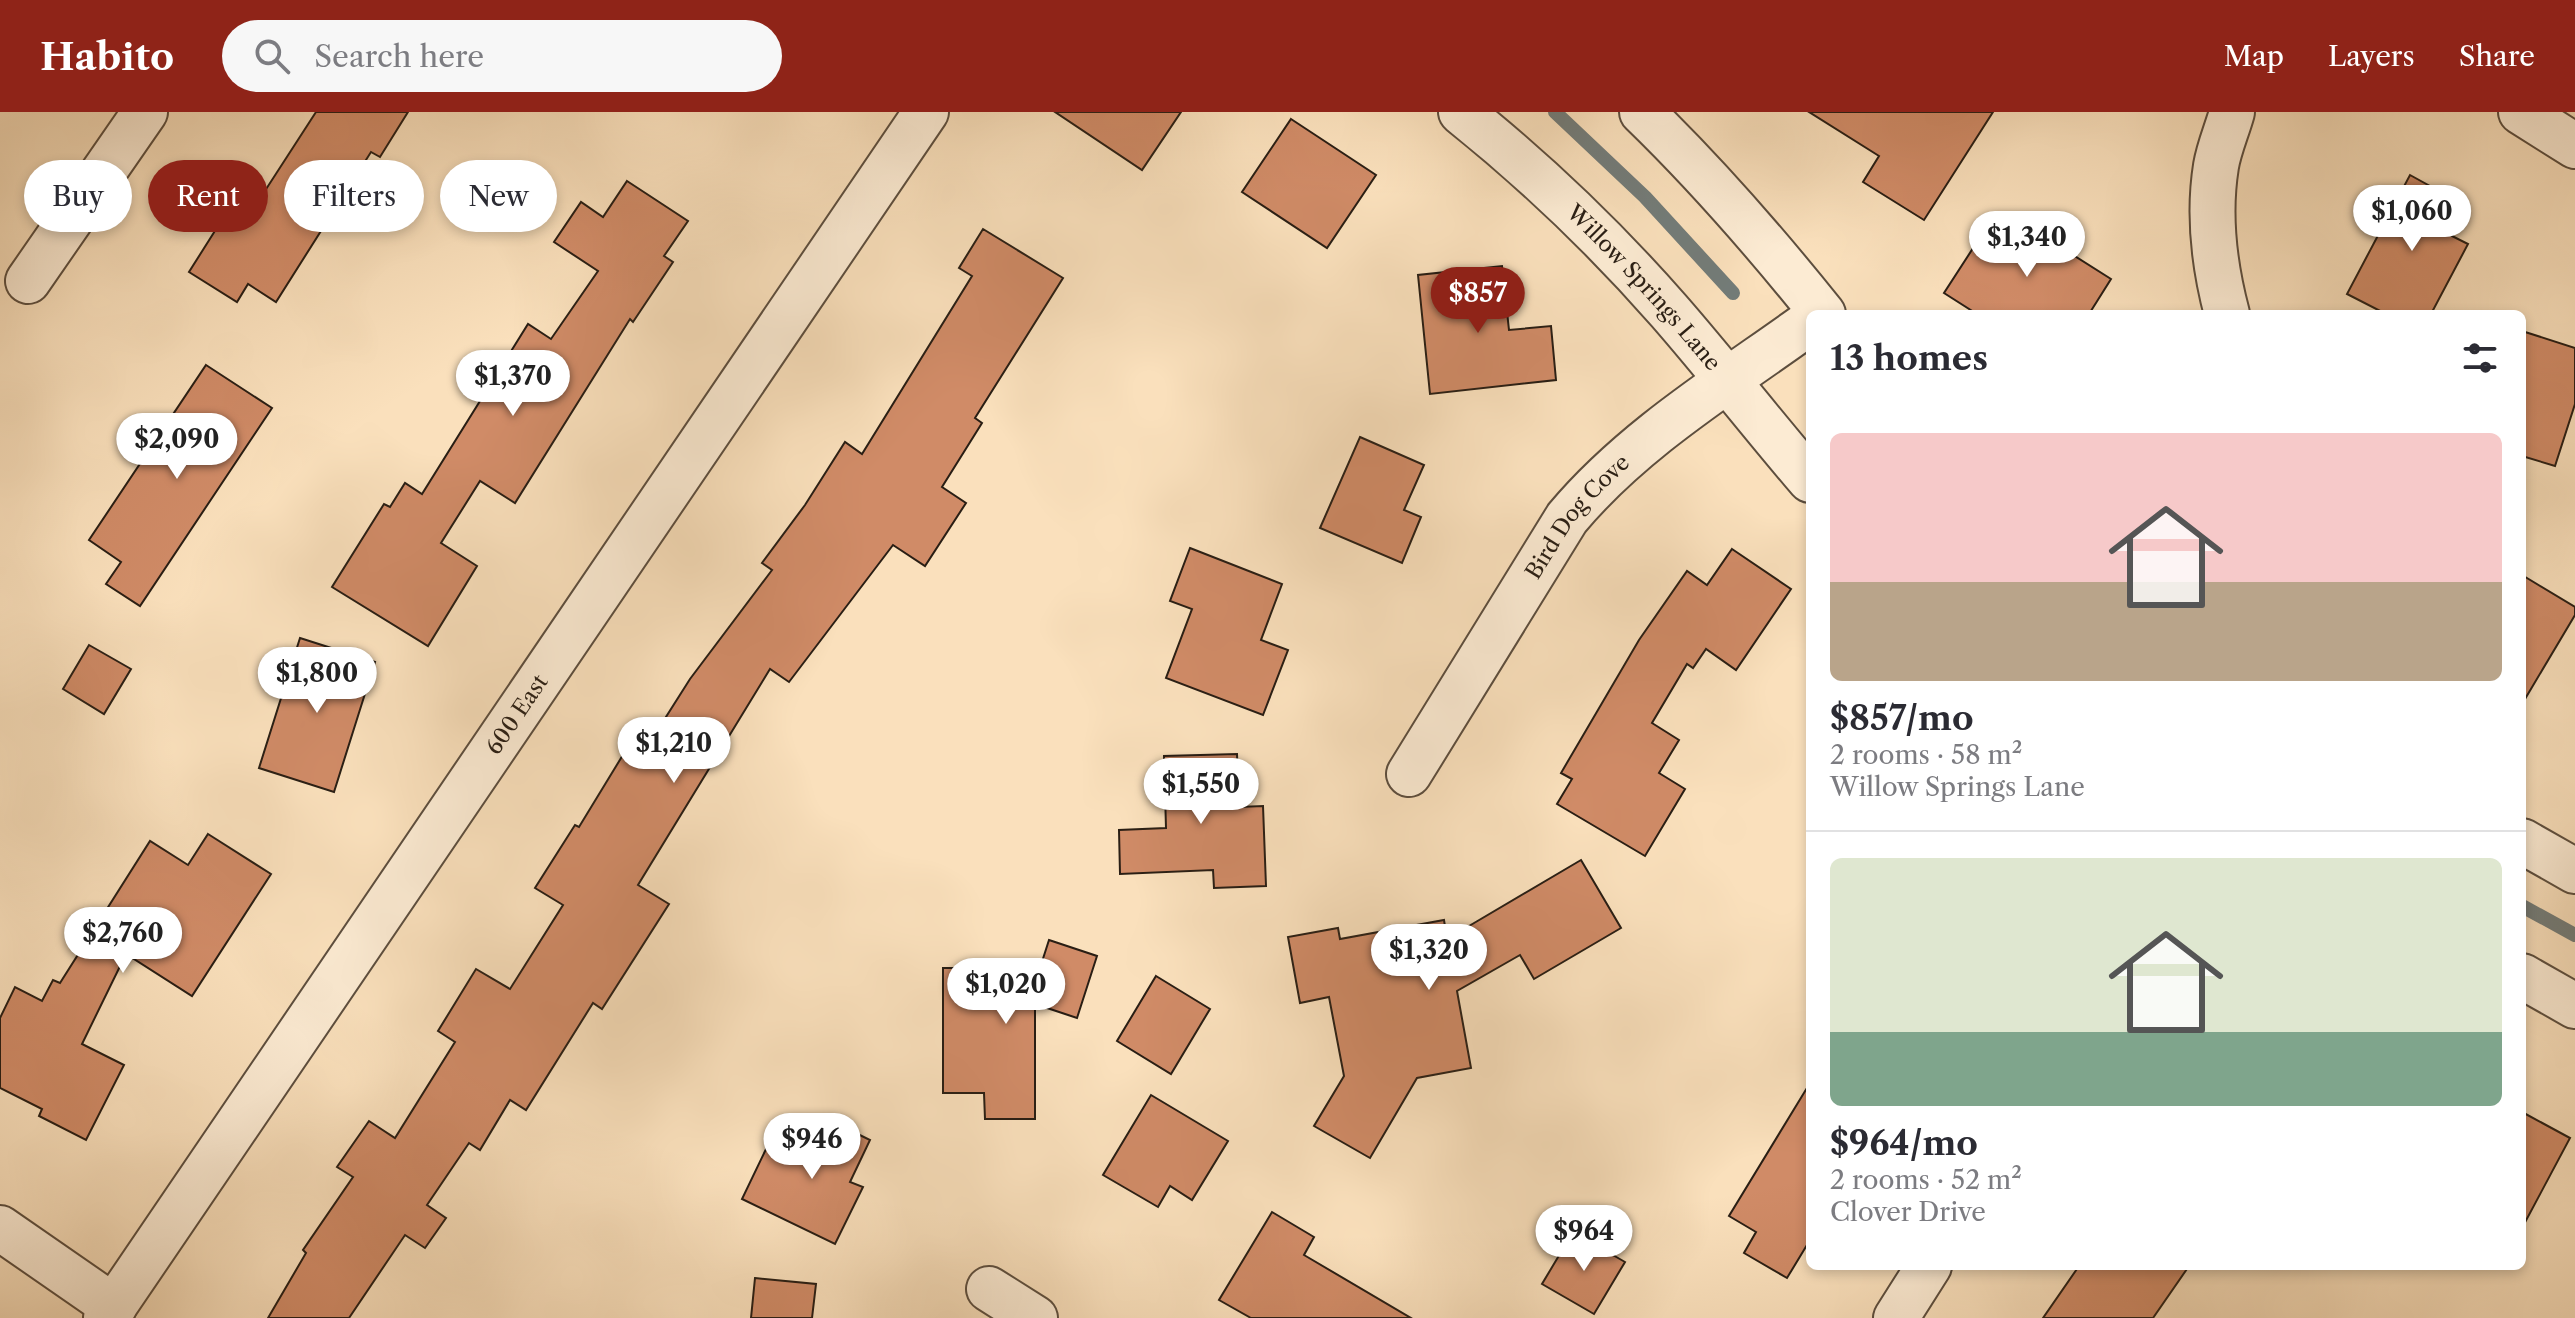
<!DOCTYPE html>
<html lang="en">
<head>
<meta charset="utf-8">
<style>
	body { margin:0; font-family:"Libre Caslon Text",serif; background:#f7f7f7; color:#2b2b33; height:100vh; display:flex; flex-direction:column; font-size:30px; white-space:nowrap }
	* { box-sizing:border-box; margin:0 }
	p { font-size:26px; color:#7c7c81 }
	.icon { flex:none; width:44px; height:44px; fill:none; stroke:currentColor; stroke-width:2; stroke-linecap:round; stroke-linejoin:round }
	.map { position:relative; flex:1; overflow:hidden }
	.panel { position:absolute; left:1806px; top:198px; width:720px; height:960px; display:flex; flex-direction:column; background:#fff; border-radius:12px; box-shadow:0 4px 12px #0003 }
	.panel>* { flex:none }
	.hud { position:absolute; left:24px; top:48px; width:760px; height:72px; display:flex; gap:16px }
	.price { position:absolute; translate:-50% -68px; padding:0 18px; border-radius:28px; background:#fff; color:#222; font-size:26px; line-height:52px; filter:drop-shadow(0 2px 4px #0008) }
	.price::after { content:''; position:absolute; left:50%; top:48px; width:24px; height:18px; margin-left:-12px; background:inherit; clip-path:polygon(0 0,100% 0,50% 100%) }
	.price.current { background:#8f2418; color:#fff }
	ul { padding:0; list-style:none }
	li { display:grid; align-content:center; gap:16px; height:424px; padding:0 24px }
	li+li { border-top:2px solid #e1e1e2 }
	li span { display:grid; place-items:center; height:248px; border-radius:12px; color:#555 }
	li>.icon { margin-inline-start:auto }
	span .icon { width:144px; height:144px; fill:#fffc; stroke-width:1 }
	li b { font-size:34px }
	h2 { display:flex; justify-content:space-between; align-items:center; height:96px; padding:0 24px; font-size:34px }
	.pill { padding:0 28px; border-radius:36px; background:#fff; box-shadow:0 4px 12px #0003; font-size:28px; line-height:72px }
	.pill.current { background:#8f2418; color:#fff }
	header { display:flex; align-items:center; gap:48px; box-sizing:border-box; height:112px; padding:0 40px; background:#8f2418; color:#fff }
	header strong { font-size:38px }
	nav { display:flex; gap:44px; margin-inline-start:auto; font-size:28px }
	.search { width:560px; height:72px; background:#f7f7f7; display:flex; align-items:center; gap:20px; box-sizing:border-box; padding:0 28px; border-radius:44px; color:#7c7c81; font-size:30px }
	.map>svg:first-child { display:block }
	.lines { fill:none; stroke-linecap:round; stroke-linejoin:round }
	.stream { stroke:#737c79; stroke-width:14 }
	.building { fill:#d08b67; stroke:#291e14; stroke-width:2 }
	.minor-casing { stroke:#5d4e3e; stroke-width:48 }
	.minor { stroke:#fcebd3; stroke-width:44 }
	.labels { text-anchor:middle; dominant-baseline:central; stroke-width:6; stroke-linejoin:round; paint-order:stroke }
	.street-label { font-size:22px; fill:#291e14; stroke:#fcebd3 }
</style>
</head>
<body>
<header>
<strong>Habito</strong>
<div class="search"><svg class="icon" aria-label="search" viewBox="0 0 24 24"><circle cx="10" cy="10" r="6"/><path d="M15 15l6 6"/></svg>Search here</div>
<nav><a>Map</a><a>Layers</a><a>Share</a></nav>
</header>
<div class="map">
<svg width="2575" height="1206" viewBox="0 0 2575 1206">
	<rect width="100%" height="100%" fill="#fae0bc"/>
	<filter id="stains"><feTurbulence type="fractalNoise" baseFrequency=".0025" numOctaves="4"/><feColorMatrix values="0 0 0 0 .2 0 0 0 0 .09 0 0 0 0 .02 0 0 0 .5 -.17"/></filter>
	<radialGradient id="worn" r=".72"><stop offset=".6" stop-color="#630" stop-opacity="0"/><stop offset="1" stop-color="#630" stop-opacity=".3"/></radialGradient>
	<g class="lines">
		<!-- stream -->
		<g class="stream">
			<path d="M 1555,0 L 1645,85 L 1733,181"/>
			<path d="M 2522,794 L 2575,823"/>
		</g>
	</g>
	<!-- building -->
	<g class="building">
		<path d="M 316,0 L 408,0 L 380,45 L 371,40 L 276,190 L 248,172 L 237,190 L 189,160 L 230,95 L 248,105 Z"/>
		<path d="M 1055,0 L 1181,0 L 1142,58 Z"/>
		<path d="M 1809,0 L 1993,0 L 1924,108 L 1863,70 L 1879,44 Z"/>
		<path d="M 1291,7 L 1376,63 L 1327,136 L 1242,80 Z"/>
		<path d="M 2410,63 L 2466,94 L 2450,123 L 2468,132 L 2431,202 L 2386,202 L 2347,182 Z"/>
		<path d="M 627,69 L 688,109 L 664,144 L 673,150 L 633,210 L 630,207 L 515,391 L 480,369 L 441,431 L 477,454 L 428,534 L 332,475 L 384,392 L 390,395 L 405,371 L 422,382 L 528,212 L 551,227 L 598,159 L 554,130 L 581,90 L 603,105 Z"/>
		<path d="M 2021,110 L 2111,167 L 2089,202 L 1977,202 L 1944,181 L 1977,130 L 1999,144 Z"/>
		<path d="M 983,117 L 1063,166 L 975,306 L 982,311 L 942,375 L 966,391 L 925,454 L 893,433 L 789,570 L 770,557 L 638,773 L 669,792 L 602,897 L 593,891 L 526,998 L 510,988 L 480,1038 L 469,1031 L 427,1093 L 446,1106 L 425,1136 L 405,1123 L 349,1206 L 268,1206 L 306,1141 L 303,1138 L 353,1065 L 337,1055 L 369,1009 L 395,1026 L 455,930 L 438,919 L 476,857 L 510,877 L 563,793 L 535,776 L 575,713 L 579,715 L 643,610 L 657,619 L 690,567 L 772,458 L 762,451 L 805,393 L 845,330 L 862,342 L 972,164 L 959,156 Z"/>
		<path d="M 1502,154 L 1509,218 L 1551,214 L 1556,268 L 1430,282 L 1418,163 Z"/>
		<path d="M 2522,219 L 2575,236 L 2575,292 L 2555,354 L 2522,344 Z"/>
		<path d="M 206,253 L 272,296 L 140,494 L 106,472 L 121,450 L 89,428 Z"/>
		<path d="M 1360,325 L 1424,353 L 1404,398 L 1421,405 L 1402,451 L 1320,416 Z"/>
		<path d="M 1190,436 L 1282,472 L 1261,528 L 1288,538 L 1263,603 L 1166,566 L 1192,497 L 1170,489 Z"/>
		<path d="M 1732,437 L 1791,477 L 1736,558 L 1706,537 L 1693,556 L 1687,552 L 1652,611 L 1679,628 L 1659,661 L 1685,677 L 1645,744 L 1557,692 L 1572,667 L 1561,661 L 1639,528 L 1687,459 L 1707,473 Z"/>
		<path d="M 2522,463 L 2575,495 L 2575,503 L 2522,592 Z"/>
		<path d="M 300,526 L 375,550 L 334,680 L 259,656 Z"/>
		<path d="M 89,533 L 131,557 L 104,602 L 63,577 Z"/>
		<path d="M 1237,642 L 1239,695 L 1263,694 L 1266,774 L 1214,776 L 1213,758 L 1120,762 L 1119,718 L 1166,716 L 1164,644 Z"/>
		<path d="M 208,722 L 271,762 L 192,884 L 126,842 L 82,932 L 124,953 L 86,1028 L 39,1004 L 42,997 L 0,976 L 0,906 L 15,875 L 42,889 L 53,868 L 60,871 L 150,729 L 188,753 Z"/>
		<path d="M 1581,748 L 1621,816 L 1534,867 L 1520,843 L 1457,879 L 1471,956 L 1417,966 L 1370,1046 L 1314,1014 L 1344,964 L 1329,885 L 1300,891 L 1288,825 L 1338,816 L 1340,827 L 1444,808 L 1447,827 Z"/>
		<path d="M 1049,828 L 1097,844 L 1077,906 L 1035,892 L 1035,1007 L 985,1007 L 984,981 L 943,981 L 943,856 L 1040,856 Z"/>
		<path d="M 1156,864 L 1210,897 L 1171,962 L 1117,929 Z"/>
		<path d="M 1810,971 L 1810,1128 L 1787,1166 L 1744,1141 L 1756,1120 L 1729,1104 Z"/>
		<path d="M 1151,983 L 1228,1029 L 1192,1088 L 1170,1074 L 1158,1095 L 1103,1063 Z"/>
		<path d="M 2522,1000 L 2570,1026 L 2522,1116 Z"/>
		<path d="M 821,1004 L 870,1028 L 850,1070 L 863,1075 L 835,1132 L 742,1087 L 767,1035 L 799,1051 Z"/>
		<path d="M 1272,1100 L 1314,1125 L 1304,1143 L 1411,1206 L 1251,1206 L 1219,1188 Z"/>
		<path d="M 1573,1120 L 1625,1150 L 1594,1202 L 1542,1172 Z"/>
		<path d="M 2079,1154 L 2189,1154 L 2153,1206 L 2043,1206 Z"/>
		<path d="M 755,1166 L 816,1172 L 812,1206 L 751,1206 Z"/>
	</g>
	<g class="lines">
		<defs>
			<g id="minor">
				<path id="s1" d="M 1461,0 C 1536,60 1605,126 1669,199 C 1717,254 1762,312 1810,368"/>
				<path d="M 1642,0 C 1707,63 1766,131 1823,202"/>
				<path d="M 2521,0 L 2575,34"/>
				<path d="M 28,169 L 145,0"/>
				<path d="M 2227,202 C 2214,153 2208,104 2216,54 C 2219,36 2227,18 2232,0"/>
				<path id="s2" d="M 1409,662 L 1567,406 C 1633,327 1727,270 1810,210"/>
				<path d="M 2522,729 L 2575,759"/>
				<path d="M 2522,864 L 2575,894"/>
				<path d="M 0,1116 L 114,1195"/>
				<path d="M 989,1177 L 1035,1206"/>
				<path id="s3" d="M 106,1206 L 926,0"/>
				<path d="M 1896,1206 L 1929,1154"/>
			</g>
		</defs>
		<!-- minor casing -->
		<use href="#minor" class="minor-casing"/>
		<!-- minor -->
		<use href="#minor" class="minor"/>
	</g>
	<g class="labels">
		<!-- street labels -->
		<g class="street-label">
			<text stroke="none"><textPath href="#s1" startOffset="254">Willow Springs Lane</textPath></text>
			<text stroke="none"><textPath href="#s2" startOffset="308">Bird Dog Cove</textPath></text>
			<text stroke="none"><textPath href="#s3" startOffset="730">600 East</textPath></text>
		</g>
	</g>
	<rect width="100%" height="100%" filter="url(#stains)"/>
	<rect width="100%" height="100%" fill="url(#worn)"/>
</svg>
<b class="price" style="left:2412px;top:141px">$1,060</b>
<b class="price" style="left:2027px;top:167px">$1,340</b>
<b class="price current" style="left:1478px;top:223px">$857</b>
<b class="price" style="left:513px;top:306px">$1,370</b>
<b class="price" style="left:177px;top:369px">$2,090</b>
<b class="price" style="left:317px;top:603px">$1,800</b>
<b class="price" style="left:674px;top:673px">$1,210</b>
<b class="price" style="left:1201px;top:714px">$1,550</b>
<b class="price" style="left:123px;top:863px">$2,760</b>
<b class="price" style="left:1429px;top:880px">$1,320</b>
<b class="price" style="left:1006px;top:914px">$1,020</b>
<b class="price" style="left:812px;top:1069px">$946</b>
<b class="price" style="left:1584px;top:1161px">$964</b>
<div class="hud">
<a class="pill">Buy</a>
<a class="pill current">Rent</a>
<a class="pill">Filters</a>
<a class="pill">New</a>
</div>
<section class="panel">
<h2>13 homes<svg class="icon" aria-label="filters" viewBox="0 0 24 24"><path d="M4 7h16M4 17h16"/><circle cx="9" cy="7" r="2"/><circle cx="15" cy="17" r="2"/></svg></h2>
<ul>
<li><span style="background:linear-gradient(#f6c9c9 60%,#b9a48a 0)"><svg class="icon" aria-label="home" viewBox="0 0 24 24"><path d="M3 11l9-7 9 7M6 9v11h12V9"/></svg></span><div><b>$857/mo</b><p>2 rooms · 58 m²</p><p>Willow Springs Lane</p></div></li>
<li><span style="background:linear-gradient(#dfe7d0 70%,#7fa58c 0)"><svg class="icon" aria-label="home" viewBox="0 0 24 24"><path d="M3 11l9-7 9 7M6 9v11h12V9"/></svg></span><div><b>$964/mo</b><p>2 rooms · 52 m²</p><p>Clover Drive</p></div></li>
</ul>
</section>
</div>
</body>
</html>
